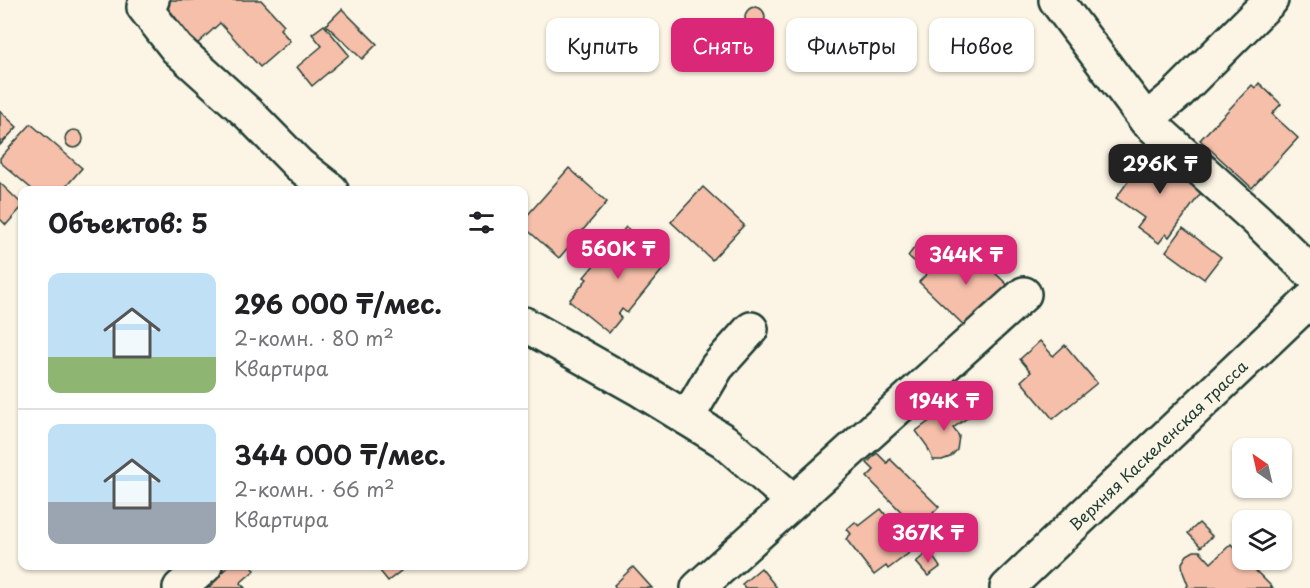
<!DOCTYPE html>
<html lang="ru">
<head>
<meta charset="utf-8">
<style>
	body { margin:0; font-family:"Playpen Sans",sans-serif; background:#f6f6f6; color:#202124; height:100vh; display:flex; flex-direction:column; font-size:22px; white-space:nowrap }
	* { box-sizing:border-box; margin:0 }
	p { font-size:20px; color:#757577 }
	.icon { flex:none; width:33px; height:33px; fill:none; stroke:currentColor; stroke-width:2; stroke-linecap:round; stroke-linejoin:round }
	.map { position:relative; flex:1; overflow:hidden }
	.details { position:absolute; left:18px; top:186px; width:510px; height:384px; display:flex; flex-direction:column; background:#fff; border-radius:12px; box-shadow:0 2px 4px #0004 }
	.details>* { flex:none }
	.top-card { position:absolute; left:546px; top:18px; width:570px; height:54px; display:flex; gap:12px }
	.needle { width:39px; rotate:326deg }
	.controls { position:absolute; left:1232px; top:438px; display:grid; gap:12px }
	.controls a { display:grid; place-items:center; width:60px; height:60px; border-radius:12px; background:#fff; box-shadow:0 2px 4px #0004; font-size:30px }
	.price { position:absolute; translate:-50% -51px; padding:0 14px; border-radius:12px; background:#db2777; color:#fff; font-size:20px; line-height:39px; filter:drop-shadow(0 2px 3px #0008) }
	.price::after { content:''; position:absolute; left:50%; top:36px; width:18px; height:14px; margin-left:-9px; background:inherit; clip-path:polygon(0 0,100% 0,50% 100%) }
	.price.current { background:#222; color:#fff }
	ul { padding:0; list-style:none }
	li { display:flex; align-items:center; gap:18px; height:150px; padding:0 30px }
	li+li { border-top:2px solid #e0e0e0 }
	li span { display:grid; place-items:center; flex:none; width:168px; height:120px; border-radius:12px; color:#555 }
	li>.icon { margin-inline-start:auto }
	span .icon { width:72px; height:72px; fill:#fffc; stroke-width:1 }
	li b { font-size:26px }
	h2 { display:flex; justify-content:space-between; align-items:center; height:72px; padding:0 30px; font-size:26px }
	.chip { padding:0 21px; border-radius:12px; background:#fff; box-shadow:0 2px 4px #0004; font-size:21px; line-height:54px }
	.chip.current { background:#db2777; color:#fff }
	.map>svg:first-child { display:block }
	.building { fill:#f6bfaa; stroke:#1f3d34; stroke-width:1.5 }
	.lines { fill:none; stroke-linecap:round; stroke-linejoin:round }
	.minor-casing { stroke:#1f3d34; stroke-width:38 }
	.major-casing { stroke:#1f3d34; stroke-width:38 }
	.minor { stroke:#fcf5e5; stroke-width:33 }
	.major { stroke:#fcf5e5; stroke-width:33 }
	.labels { text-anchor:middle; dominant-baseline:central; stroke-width:4.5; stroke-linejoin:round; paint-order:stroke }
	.street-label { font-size:16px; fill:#1f3d34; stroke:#fcf5e5 }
</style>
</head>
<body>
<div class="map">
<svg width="1310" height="588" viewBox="0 0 1310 588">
	<rect width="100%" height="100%" fill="#fcf5e5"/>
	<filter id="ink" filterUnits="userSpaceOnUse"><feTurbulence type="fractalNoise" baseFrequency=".0167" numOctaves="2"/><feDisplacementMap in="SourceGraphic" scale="12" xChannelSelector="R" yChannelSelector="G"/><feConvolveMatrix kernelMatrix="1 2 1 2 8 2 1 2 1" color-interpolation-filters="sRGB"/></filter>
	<g filter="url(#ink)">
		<!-- building -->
		<g class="building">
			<path d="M 171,0 L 261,0 L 284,25 L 280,29 L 290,41 L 260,67 L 220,23 L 195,46 L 161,9 Z"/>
			<circle cx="755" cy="17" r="10"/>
			<path d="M 342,9 L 377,44 L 362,59 L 326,25 Z"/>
			<path d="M 324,25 L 349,55 L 312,86 L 297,67 L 322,46 L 312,34 Z"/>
			<path d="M 1259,83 L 1281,104 L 1272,114 L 1298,138 L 1252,188 L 1200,140 L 1252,85 L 1255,88 Z"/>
			<path d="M 0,111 L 17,127 L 0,145 Z"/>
			<path d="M 31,124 L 82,168 L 63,190 L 33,190 L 0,162 L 0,158 Z"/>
			<circle cx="74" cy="139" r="9"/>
			<path d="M 1152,148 L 1206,186 L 1169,237 L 1166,234 L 1159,243 L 1137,227 L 1144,218 L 1116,198 Z"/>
			<path d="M 569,168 L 607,202 L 559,258 L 524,227 L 524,219 Z"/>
			<path d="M 0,183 L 22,204 L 22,207 L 6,225 L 0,219 Z"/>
			<path d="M 703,187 L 744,225 L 712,260 L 671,222 Z"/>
			<path d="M 626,227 L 668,263 L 627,313 L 622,309 L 618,315 L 621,318 L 609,333 L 569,301 L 587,279 L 584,277 Z"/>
			<path d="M 1183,228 L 1221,257 L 1204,279 L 1166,251 Z"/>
			<path d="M 923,236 L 939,249 L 924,269 L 908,256 Z"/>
			<path d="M 960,240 L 1012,289 L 971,332 L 919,282 Z"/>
			<path d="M 1040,341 L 1053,356 L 1065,345 L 1097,383 L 1053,419 L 1021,381 L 1031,372 L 1020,359 Z"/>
			<path d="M 958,400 L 970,416 L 953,428 L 959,436 L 957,450 L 950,457 L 942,460 L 933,460 L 927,446 L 916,431 Z"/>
			<path d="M 877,453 L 887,463 L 890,459 L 939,507 L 933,513 L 945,524 L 929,540 L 867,477 L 874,470 L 867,463 Z"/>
			<path d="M 881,509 L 913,550 L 888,569 L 886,566 L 874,575 L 846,539 L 851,534 L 847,529 L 855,522 L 859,526 Z"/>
			<path d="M 1199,523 L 1212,536 L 1201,547 L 1188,533 Z"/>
			<path d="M 1231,544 L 1242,556 L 1242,560 L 1245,560 L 1273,588 L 1186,588 L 1188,585 L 1183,572 L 1182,563 L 1187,555 L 1194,551 L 1200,551 L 1211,563 Z"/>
			<path d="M 929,551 L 940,567 L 928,576 L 916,562 Z"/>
			<path d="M 229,566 L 250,566 L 255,570 L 240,583 L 245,588 L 203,588 Z"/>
			<path d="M 376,566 L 399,566 L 402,570 L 388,581 Z"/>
			<path d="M 633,567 L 652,588 L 616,588 L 614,585 Z"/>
			<path d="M 761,568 L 777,588 L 745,588 L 742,584 Z"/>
		</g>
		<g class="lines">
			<defs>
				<g id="minor">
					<path d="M 152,0 L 144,7 L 177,49 L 249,114 L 299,165 L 331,190"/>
					<path d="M 1056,0 L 1146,120 L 1257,220 L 1310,272"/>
					<path d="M 1146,120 L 1178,93 L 1271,0"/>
					<path d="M 524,324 L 641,390 L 724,441 L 793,501"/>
					<path d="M 687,418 L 717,367 L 751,329"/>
					<path d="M 180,588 L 205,566"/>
					<path d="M 698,588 L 1024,294"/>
				</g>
				<g id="major">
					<path id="s1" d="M 1007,588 L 1310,300"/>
				</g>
			</defs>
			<!-- minor casing -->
			<use href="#minor" class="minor-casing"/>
			<!-- major casing -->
			<use href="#major" class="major-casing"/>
			<!-- minor -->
			<use href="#minor" class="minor"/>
			<!-- major -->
			<use href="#major" class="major"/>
		</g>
	</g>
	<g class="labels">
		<!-- street labels -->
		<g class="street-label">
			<text stroke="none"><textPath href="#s1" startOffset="208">Верхняя Каскеленская трасса</textPath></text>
		</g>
	</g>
</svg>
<div class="controls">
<a><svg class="needle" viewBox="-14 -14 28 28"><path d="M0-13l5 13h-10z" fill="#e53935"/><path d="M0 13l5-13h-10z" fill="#757577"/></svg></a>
<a><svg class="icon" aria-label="layers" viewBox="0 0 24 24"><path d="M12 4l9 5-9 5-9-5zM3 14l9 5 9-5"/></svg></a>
</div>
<b class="price current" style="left:1160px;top:195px">296K ₸</b>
<b class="price" style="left:618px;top:280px">560K ₸</b>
<b class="price" style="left:966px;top:286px">344K ₸</b>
<b class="price" style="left:944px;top:432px">194K ₸</b>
<b class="price" style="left:928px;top:564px">367K ₸</b>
<div class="top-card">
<a class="chip">Купить</a>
<a class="chip current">Снять</a>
<a class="chip">Фильтры</a>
<a class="chip">Новое</a>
</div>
<section class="details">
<h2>Объектов: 5<svg class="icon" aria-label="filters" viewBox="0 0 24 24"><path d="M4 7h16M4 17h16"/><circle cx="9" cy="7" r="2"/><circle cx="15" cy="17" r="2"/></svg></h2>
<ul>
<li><span style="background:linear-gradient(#bfe0f5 70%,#8fb573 0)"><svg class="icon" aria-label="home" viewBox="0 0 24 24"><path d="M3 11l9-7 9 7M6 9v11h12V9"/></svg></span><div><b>296 000 ₸/мес.</b><p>2-комн. · 80 m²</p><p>Квартира</p></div></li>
<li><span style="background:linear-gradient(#bfe0f5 65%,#9aa5b1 0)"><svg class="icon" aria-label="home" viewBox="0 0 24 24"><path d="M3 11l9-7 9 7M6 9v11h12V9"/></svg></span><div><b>344 000 ₸/мес.</b><p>2-комн. · 66 m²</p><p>Квартира</p></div></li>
</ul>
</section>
</div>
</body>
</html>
